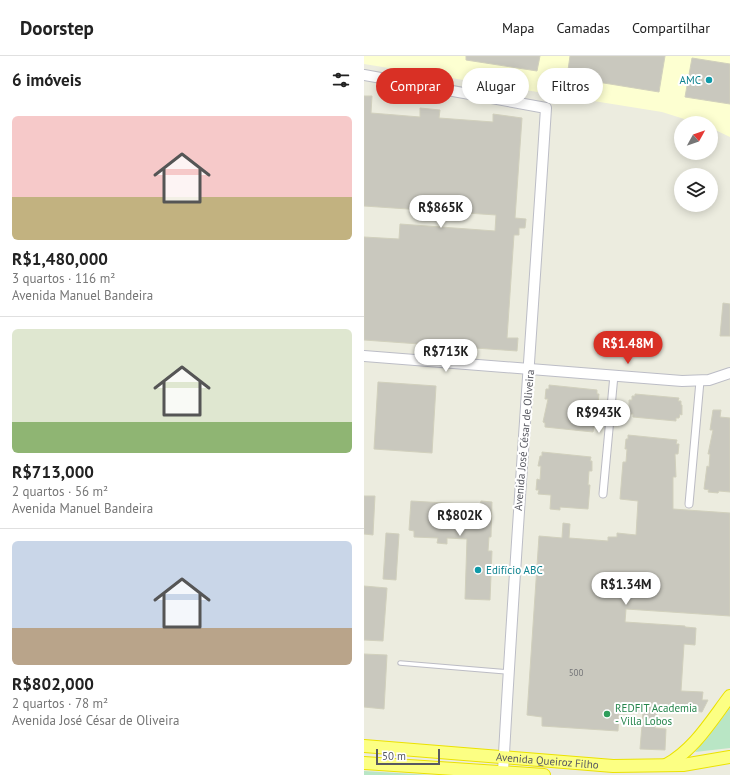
<!DOCTYPE html>
<html lang="pt">
<head>
<meta charset="utf-8">
<style>
	body { margin:0; font-family:"PT Sans",sans-serif; background:#f6f6f6; color:#222; height:100vh; display:flex; flex-direction:column; font-size:15px; white-space:nowrap }
	* { box-sizing:border-box; margin:0 }
	p { font-size:13px; color:#767676 }
	.icon { flex:none; width:22px; height:22px; fill:none; stroke:currentColor; stroke-width:2; stroke-linecap:round; stroke-linejoin:round }
	.map { position:relative; flex:1; overflow:hidden }
	.drawer { display:flex; flex-direction:column; background:#fff; width:364px }
	.drawer>* { flex:none }
	.top-card { position:absolute; left:12px; top:12px; width:294px; height:36px; display:flex; gap:8px }
	.needle { width:26px; rotate:50deg }
	.fabs { position:absolute; left:310px; top:60px; display:grid; gap:8px }
	.fabs a { display:grid; place-items:center; width:44px; height:44px; border-radius:50%; background:#fff; box-shadow:0 2px 10px #0003; font-size:20px }
	.scale { position:absolute; left:12px; bottom:10px; width:64px; box-sizing:border-box; padding-left:4px; border:2px solid #585961; border-top:0; font-size:11px; line-height:14px; white-space:nowrap; color:#585961; -webkit-text-stroke:3px #fff; paint-order:stroke }
	.price { position:absolute; translate:-50% -34px; padding:0 9px; border-radius:14px; background:#fff; color:#222; font-size:13px; line-height:26px; filter:drop-shadow(0 1px 2px #0008) }
	.price::after { content:''; position:absolute; left:50%; top:24px; width:12px; height:9px; margin-left:-6px; background:inherit; clip-path:polygon(0 0,100% 0,50% 100%) }
	.price.current { background:#d93025; color:#fff }
	ul { padding:0; list-style:none }
	li { display:grid; align-content:center; gap:8px; height:212px; padding:0 12px }
	li+li { border-top:1px solid #e0e0e0 }
	li span { display:grid; place-items:center; height:124px; border-radius:6px; color:#555 }
	li>.icon { margin-inline-start:auto }
	span .icon { width:72px; height:72px; fill:#fffc; stroke-width:1 }
	li b { font-size:17px }
	h2 { display:flex; justify-content:space-between; align-items:center; height:48px; padding:0 12px; font-size:17px }
	.chip { padding:0 14px; border-radius:18px; background:#fff; box-shadow:0 2px 10px #0003; font-size:14px; line-height:36px }
	.chip.current { background:#d93025; color:#fff }
	header { display:flex; align-items:center; gap:24px; box-sizing:border-box; height:56px; padding:0 20px; background:#fff; border-bottom:1px solid #e0e0e0 }
	header strong { font-size:19px }
	nav { display:flex; gap:22px; margin-inline-start:auto; font-size:14px }
	main { display:flex; flex:1; min-height:0 }
	.map>svg:first-child { display:block }
	.commercial { fill:#fdffd1 }
	.green { fill:#b9e6c5 }
	.building { fill:#c9c8be; stroke:#d1d0bd }
	.lines { fill:none; stroke-linecap:round; stroke-linejoin:round }
	.lane-casing { stroke:#bcbcc4; stroke-width:5.5 }
	.street-casing { stroke:#bcbcc4; stroke-width:9 }
	.secondary-casing { stroke:#bcbdc6; stroke-width:12 }
	.highway-casing { stroke:#ebe200; stroke-width:14 }
	.lane { stroke:#fff; stroke-width:3.5 }
	.street { stroke:#fff; stroke-width:7 }
	.secondary { stroke:#fff; stroke-width:10 }
	.highway { stroke:#fcff83; stroke-width:12 }
	.culture-dot { fill:#0f9aa8; stroke:#fff; stroke-width:1.5 }
	.leisure-dot { fill:#2e9e5b; stroke:#fff; stroke-width:1.5 }
	.labels { text-anchor:middle; dominant-baseline:central; stroke-width:4; stroke-linejoin:round; paint-order:stroke }
	.number-label { font-size:9px; fill:#747578 }
	.culture-label { font-size:11px; fill:#0d838f; stroke:#fff; text-anchor:end }
	.street-label { font-size:11px; fill:#585961; stroke:#fff }
	.leisure-label { font-size:11px; fill:#27864d; stroke:#fff; text-anchor:start }
</style>
</head>
<body>
<header>
<strong>Doorstep</strong>
<nav><a>Mapa</a><a>Camadas</a><a>Compartilhar</a></nav>
</header>
<main>
<section class="drawer">
<h2>6 imóveis<svg class="icon" aria-label="filters" viewBox="0 0 24 24"><path d="M4 7h16M4 17h16"/><circle cx="9" cy="7" r="2"/><circle cx="15" cy="17" r="2"/></svg></h2>
<ul>
<li><span style="background:linear-gradient(#f6c9c9 65%,#c2b280 0)"><svg class="icon" aria-label="home" viewBox="0 0 24 24"><path d="M3 11l9-7 9 7M6 9v11h12V9"/></svg></span><div><b>R$1,480,000</b><p>3 quartos · 116 m²</p><p>Avenida Manuel Bandeira</p></div></li>
<li><span style="background:linear-gradient(#dfe7d0 75%,#8fb573 0)"><svg class="icon" aria-label="home" viewBox="0 0 24 24"><path d="M3 11l9-7 9 7M6 9v11h12V9"/></svg></span><div><b>R$713,000</b><p>2 quartos · 56 m²</p><p>Avenida Manuel Bandeira</p></div></li>
<li><span style="background:linear-gradient(#c9d6e8 70%,#b9a48a 0)"><svg class="icon" aria-label="home" viewBox="0 0 24 24"><path d="M3 11l9-7 9 7M6 9v11h12V9"/></svg></span><div><b>R$802,000</b><p>2 quartos · 78 m²</p><p>Avenida José César de Oliveira</p></div></li>
</ul>
</section>
<div class="map">
<svg width="366" height="719" viewBox="0 0 366 719">
	<rect width="100%" height="100%" fill="#ececdf"/>
	<!-- commercial -->
	<path class="commercial" d="M 0,0 L 366,0 L 366,81 L 347,72 L 347,67 L 333,67 L 298,56 L 0,8 Z"/>
	<!-- green -->
	<g class="green">
		<path d="M 366,652 L 366,692 L 331,696 Z"/>
		<path d="M 0,715 L 66,719 L 0,719 Z"/>
	</g>
	<!-- building -->
	<g class="building">
		<path d="M 102,0 L 176,0 L 173,15 L 102,4 Z"/>
		<path d="M 206,0 L 301,0 L 295,36 L 203,21 Z"/>
		<path d="M 328,2 L 366,8 L 366,48 L 321,41 Z"/>
		<path d="M 0,40 L 8,40 L 7,57 L 56,61 L 56,52 L 76,54 L 75,62 L 129,66 L 129,58 L 158,62 L 151,162 L 162,163 L 161,172 L 155,172 L 155,179 L 150,179 L 143,282 L 154,282 L 153,295 L 0,284 L 0,181 L 35,183 L 36,168 L 131,175 L 132,159 L 0,150 Z"/>
		<path d="M 359,247 L 366,248 L 366,280 L 356,280 Z"/>
		<path d="M 14,326 L 72,330 L 68,397 L 10,393 Z"/>
		<path d="M 185,329 L 233,334 L 233,338 L 235,338 L 234,348 L 232,348 L 231,362 L 233,362 L 232,371 L 230,371 L 229,376 L 181,371 L 181,367 L 179,366 L 184,343 L 181,343 L 182,333 L 185,333 Z"/>
		<path d="M 271,338 L 315,342 L 314,345 L 317,345 L 317,349 L 318,349 L 318,359 L 316,358 L 315,362 L 312,362 L 312,365 L 269,361 L 269,358 L 266,358 L 266,354 L 265,354 L 265,344 L 268,344 L 268,340 L 271,340 Z"/>
		<path d="M 349,354 L 357,354 L 356,361 L 366,362 L 366,436 L 355,435 L 354,437 L 344,436 L 345,434 L 340,433 L 343,410 L 345,411 L 346,398 L 344,398 L 349,374 L 346,374 Z"/>
		<path d="M 264,379 L 313,384 L 312,388 L 315,388 L 314,398 L 311,398 L 312,421 L 309,421 L 309,453 L 366,457 L 366,560 L 262,553 L 261,566 L 321,570 L 321,571 L 332,572 L 331,589 L 320,588 L 317,635 L 339,636 L 338,644 L 344,644 L 338,656 L 293,651 L 291,672 L 302,673 L 301,694 L 276,693 L 279,656 L 264,654 L 263,658 L 255,658 L 254,675 L 178,670 L 178,661 L 163,659 L 175,480 L 198,482 L 199,467 L 206,468 L 205,482 L 244,485 L 244,481 L 253,481 L 253,477 L 272,479 L 274,445 L 256,443 L 259,406 L 262,406 L 263,393 L 261,393 L 262,383 L 264,383 Z"/>
		<path d="M 178,396 L 227,401 L 226,405 L 228,405 L 228,415 L 225,415 L 224,429 L 226,429 L 224,453 L 196,451 L 196,454 L 186,453 L 187,439 L 174,438 L 175,434 L 172,434 L 173,423 L 176,424 L 177,410 L 174,410 L 176,400 L 178,400 Z"/>
		<path d="M 0,440 L 11,440 L 9,479 L 0,478 Z"/>
		<path d="M 47,445 L 116,449 L 117,445 L 128,446 L 127,481 L 125,481 L 124,495 L 128,495 L 126,544 L 101,543 L 103,483 L 83,482 L 83,488 L 73,487 L 74,482 L 50,481 L 50,475 L 45,474 Z"/>
		<path d="M 22,477 L 35,478 L 32,524 L 19,523 Z"/>
		<path d="M 0,530 L 23,532 L 19,585 L 0,584 Z"/>
		<path d="M 0,598 L 23,599 L 20,653 L 0,651 Z"/>
	</g>
	<g class="lines">
		<defs>
			<path id="lane" d="M 36,607 L 144,616"/>
			<g id="street">
				<path d="M 239,438 L 250,319"/>
				<path d="M 325,448 L 336,325"/>
			</g>
			<g id="secondary">
				<path d="M 0,19 L 182,52 C 168,273 151,494 139,716"/>
				<path d="M 0,300 L 318,325 L 345,324 L 366,317"/>
			</g>
			<g id="highway">
				<path id="s1" d="M 0,690 L 249,710 L 319,709 L 366,701"/>
				<path d="M 0,707 L 180,719"/>
				<path d="M 302,709 C 330,694 347,665 366,640"/>
			</g>
		</defs>
		<!-- lane casing -->
		<use href="#lane" class="lane-casing"/>
		<!-- street casing -->
		<use href="#street" class="street-casing"/>
		<!-- secondary casing -->
		<use href="#secondary" class="secondary-casing"/>
		<!-- highway casing -->
		<use href="#highway" class="highway-casing"/>
		<!-- lane -->
		<use href="#lane" class="lane"/>
		<!-- street -->
		<use href="#street" class="street"/>
		<!-- secondary -->
		<use href="#secondary" class="secondary"/>
		<!-- highway -->
		<use href="#highway" class="highway"/>
	</g>
	<!-- markers -->
	<g class="culture-dot">
		<circle cx="345" cy="24" r="4"/>
		<circle cx="114" cy="514" r="4"/>
	</g>
	<circle class="leisure-dot" cx="243" cy="658" r="4"/>
	<g class="labels">
		<!-- number labels -->
		<g class="number-label">
			<text x="212" y="616">500</text>
		</g>
		<!-- culture labels -->
		<g class="culture-label">
			<text x="337" y="24">AMC</text>
			<text x="122" y="514" text-anchor="start">Edifício ABC</text>
		</g>
		<!-- street labels -->
		<g class="street-label">
			<text transform="translate(160 384) rotate(-85)">Avenida José César de Oliveira</text>
			<text stroke="none"><textPath href="#s1" startOffset="184">Avenida Queiroz Filho</textPath></text>
		</g>
		<!-- leisure labels -->
		<g class="leisure-label">
			<text x="251" y="652">REDFIT Academia<tspan x="251" dy="13">- Villa Lobos</tspan></text>
		</g>
	</g>
</svg>
<div class="fabs">
<a><svg class="needle" viewBox="-14 -14 28 28"><path d="M0-13l5 13h-10z" fill="#e53935"/><path d="M0 13l5-13h-10z" fill="#767676"/></svg></a>
<a><svg class="icon" aria-label="layers" viewBox="0 0 24 24"><path d="M12 4l9 5-9 5-9-5zM3 14l9 5 9-5"/></svg></a>
</div>
<div class="scale">50 m</div>
<b class="price" style="left:77px;top:173px">R$865K</b>
<b class="price current" style="left:264px;top:309px">R$1.48M</b>
<b class="price" style="left:82px;top:317px">R$713K</b>
<b class="price" style="left:235px;top:378px">R$943K</b>
<b class="price" style="left:96px;top:481px">R$802K</b>
<b class="price" style="left:262px;top:550px">R$1.34M</b>
<div class="top-card">
<a class="chip current">Comprar</a>
<a class="chip">Alugar</a>
<a class="chip">Filtros</a>
</div>
</div>
</main>
</body>
</html>
